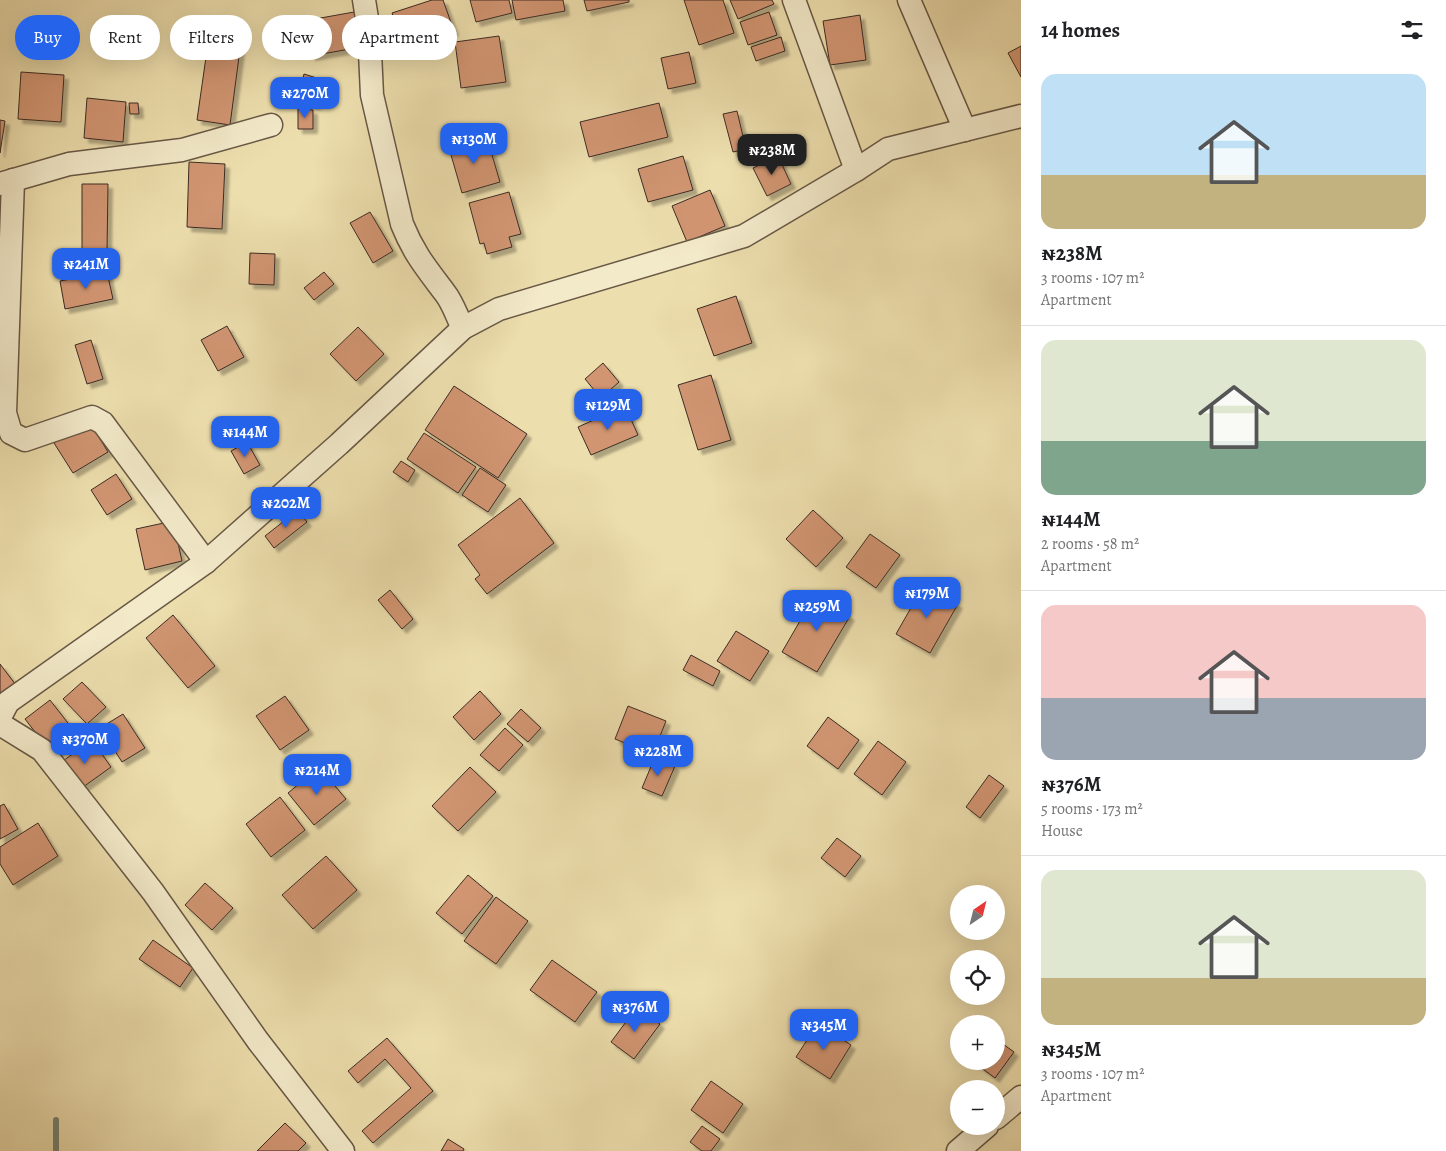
<!DOCTYPE html>
<html lang="en">
<head>
<meta charset="utf-8">
<style>
	body { margin:0; font-family:Alegreya,serif; background:#f2f2f2; color:#202124; height:100vh; display:flex; flex-direction:column; font-size:19px; white-space:nowrap }
	* { box-sizing:border-box; margin:0 }
	p { font-size:16px; color:#757577 }
	.icon { flex:none; width:28px; height:28px; fill:none; stroke:currentColor; stroke-width:2; stroke-linecap:round; stroke-linejoin:round }
	.map { position:relative; flex:1; overflow:hidden }
	.panel { display:flex; flex-direction:column; background:#fff; width:425px }
	.panel>* { flex:none }
	.top-card { position:absolute; left:15px; top:15px; width:475px; height:45px; display:flex; gap:10px }
	.needle { width:32px; rotate:35deg }
	.tools { position:absolute; left:950px; top:885px; display:grid; gap:10px }
	.tools a { display:grid; place-items:center; width:55px; height:55px; border-radius:50%; background:#fff; box-shadow:0 5px 20px #0002; font-size:25px }
	.price { position:absolute; translate:-50% -42px; padding:0 11px; border-radius:10px; background:#2563eb; color:#fff; font-size:16px; line-height:32px; filter:drop-shadow(0 1px 2px #0008) }
	.price::after { content:''; position:absolute; left:50%; top:30px; width:15px; height:11px; margin-left:-8px; background:inherit; clip-path:polygon(0 0,100% 0,50% 100%) }
	.price.on { background:#222; color:#fff }
	ul { padding:0; list-style:none }
	li { display:grid; align-content:center; gap:10px; height:265px; padding:0 20px }
	li+li { border-top:1px solid #e0e0e0 }
	li span { display:grid; place-items:center; height:155px; border-radius:15px; color:#555 }
	li>.icon { margin-inline-start:auto }
	span .icon { width:90px; height:90px; fill:#fffc; stroke-width:1 }
	li b { font-size:21px }
	h2 { display:flex; justify-content:space-between; align-items:center; height:60px; padding:0 20px; font-size:21px }
	.chip { padding:0 18px; border-radius:22px; background:#fff; box-shadow:0 5px 20px #0002; font-size:18px; line-height:45px }
	.chip.on { background:#2563eb; color:#fff }
	main { display:flex; flex:1; min-height:0 }
	.map>svg:first-child { display:block }
	.lines { fill:none; stroke-linecap:round; stroke-linejoin:round }
	.stream { stroke:#748274; stroke-width:6 }
	.building { fill:#d19572; stroke:#3c2c24; filter:url(#shadow) }
	.street-casing { stroke:#685846; stroke-width:25 }
	.street { stroke:#f3eaca; stroke-width:22 }
</style>
</head>
<body>
<main>
<div class="map">
<svg width="1021" height="1151" viewBox="0 0 1021 1151">
	<defs>
		<filter id="shadow"><feDropShadow dx="4.5" dy="4.5" stdDeviation="1" flood-color="#0004"/></filter>
	</defs>
	<rect width="100%" height="100%" fill="#eddead"/>
	<filter id="stains"><feTurbulence type="fractalNoise" baseFrequency=".004" numOctaves="4"/><feColorMatrix values="0 0 0 0 .2 0 0 0 0 .09 0 0 0 0 .02 0 0 0 .5 -.17"/></filter>
	<radialGradient id="worn" r=".72"><stop offset=".6" stop-color="#630" stop-opacity="0"/><stop offset="1" stop-color="#630" stop-opacity=".3"/></radialGradient>
	<g class="lines">
		<!-- stream -->
		<path class="stream" d="M 56,1120 L 56,1151"/>
	</g>
	<!-- building -->
	<g class="building">
		<path d="M 432,0 L 443,0 L 454,31 L 404,48 L 392,13 Z"/>
		<path d="M 470,0 L 509,0 L 512,13 L 476,22 Z"/>
		<path d="M 512,0 L 563,0 L 565,11 L 516,20 Z"/>
		<path d="M 584,0 L 629,0 L 629,2 L 587,11 Z"/>
		<path d="M 684,0 L 723,0 L 734,33 L 699,45 Z"/>
		<path d="M 730,0 L 772,0 L 774,4 L 738,19 Z"/>
		<path d="M 354,12 L 361,47 L 311,56 L 304,21 Z"/>
		<path d="M 769,12 L 777,35 L 748,45 L 740,22 Z"/>
		<path d="M 860,15 L 866,60 L 830,65 L 823,21 Z"/>
		<path d="M 210,29 L 242,34 L 230,125 L 197,120 Z"/>
		<path d="M 499,36 L 506,82 L 461,88 L 455,42 Z"/>
		<path d="M 781,37 L 785,51 L 756,61 L 751,47 Z"/>
		<path d="M 1021,46 L 1021,77 L 1008,53 Z"/>
		<path d="M 689,52 L 696,83 L 668,89 L 661,58 Z"/>
		<path d="M 21,72 L 64,75 L 61,122 L 18,119 Z"/>
		<path d="M 304,74 L 323,80 L 316,105 L 297,100 Z"/>
		<path d="M 87,98 L 126,102 L 123,142 L 84,138 Z"/>
		<path d="M 129,103 L 138,103 L 139,114 L 130,114 Z"/>
		<path d="M 659,103 L 668,137 L 589,157 L 580,122 Z"/>
		<path d="M 298,109 L 313,110 L 313,129 L 298,129 Z"/>
		<path d="M 737,111 L 746,149 L 733,152 L 723,114 Z"/>
		<path d="M 0,120 L 5,121 L 0,153 Z"/>
		<path d="M 487,138 L 500,182 L 462,193 L 449,148 Z"/>
		<path d="M 683,156 L 693,190 L 648,202 L 638,169 Z"/>
		<path d="M 778,156 L 791,184 L 767,196 L 753,168 Z"/>
		<path d="M 189,162 L 225,164 L 222,229 L 187,227 Z"/>
		<path d="M 82,184 L 108,184 L 107,252 L 82,251 Z"/>
		<path d="M 710,190 L 725,226 L 687,242 L 672,206 Z"/>
		<path d="M 509,192 L 521,234 L 509,237 L 512,247 L 487,254 L 484,243 L 480,244 L 469,203 Z"/>
		<path d="M 370,212 L 393,251 L 373,263 L 350,223 Z"/>
		<path d="M 250,253 L 275,254 L 274,285 L 249,284 Z"/>
		<path d="M 107,272 L 113,299 L 65,309 L 60,281 Z"/>
		<path d="M 324,272 L 334,284 L 314,300 L 304,288 Z"/>
		<path d="M 736,296 L 752,343 L 714,356 L 697,309 Z"/>
		<path d="M 227,326 L 244,357 L 218,371 L 201,340 Z"/>
		<path d="M 358,327 L 384,354 L 356,381 L 330,354 Z"/>
		<path d="M 91,340 L 103,379 L 87,384 L 75,345 Z"/>
		<path d="M 603,363 L 619,382 L 601,398 L 585,379 Z"/>
		<path d="M 711,375 L 731,440 L 698,450 L 678,385 Z"/>
		<path d="M 454,386 L 527,434 L 498,478 L 425,430 Z"/>
		<path d="M 625,406 L 638,435 L 591,455 L 578,427 Z"/>
		<path d="M 89,421 L 108,452 L 73,473 L 54,443 Z"/>
		<path d="M 424,433 L 476,467 L 458,493 L 407,459 Z"/>
		<path d="M 247,442 L 260,465 L 244,474 L 231,451 Z"/>
		<path d="M 401,461 L 415,470 L 408,482 L 393,472 Z"/>
		<path d="M 480,468 L 506,485 L 488,512 L 462,495 Z"/>
		<path d="M 116,474 L 132,499 L 107,515 L 91,490 Z"/>
		<path d="M 520,498 L 554,543 L 487,594 L 475,579 L 480,575 L 458,545 Z"/>
		<path d="M 298,510 L 307,522 L 274,548 L 265,536 Z"/>
		<path d="M 813,510 L 843,538 L 816,567 L 786,539 Z"/>
		<path d="M 173,521 L 182,561 L 145,570 L 136,529 Z"/>
		<path d="M 870,534 L 900,555 L 876,588 L 846,567 Z"/>
		<path d="M 924,585 L 958,604 L 930,653 L 896,634 Z"/>
		<path d="M 390,590 L 413,619 L 402,629 L 378,600 Z"/>
		<path d="M 815,595 L 826,601 L 829,596 L 844,604 L 840,610 L 850,616 L 817,672 L 782,652 Z"/>
		<path d="M 173,615 L 215,666 L 188,688 L 146,638 Z"/>
		<path d="M 736,631 L 769,651 L 750,681 L 717,661 Z"/>
		<path d="M 691,655 L 720,671 L 713,686 L 683,670 Z"/>
		<path d="M 0,664 L 19,689 L 0,701 Z"/>
		<path d="M 82,682 L 106,707 L 87,724 L 63,699 Z"/>
		<path d="M 480,691 L 501,714 L 474,740 L 453,717 Z"/>
		<path d="M 285,696 L 309,730 L 280,750 L 256,716 Z"/>
		<path d="M 50,700 L 78,736 L 53,755 L 25,719 Z"/>
		<path d="M 628,706 L 666,721 L 653,754 L 615,739 Z"/>
		<path d="M 521,709 L 541,728 L 528,742 L 507,724 Z"/>
		<path d="M 123,714 L 145,748 L 122,762 L 100,728 Z"/>
		<path d="M 828,717 L 859,740 L 838,769 L 807,746 Z"/>
		<path d="M 505,728 L 523,745 L 499,771 L 480,755 Z"/>
		<path d="M 92,740 L 111,767 L 79,790 L 60,763 Z"/>
		<path d="M 878,741 L 906,762 L 882,795 L 854,774 Z"/>
		<path d="M 655,757 L 675,766 L 662,796 L 642,788 Z"/>
		<path d="M 319,767 L 346,799 L 314,825 L 288,793 Z"/>
		<path d="M 470,767 L 496,792 L 458,831 L 432,806 Z"/>
		<path d="M 989,775 L 1004,786 L 980,818 L 966,807 Z"/>
		<path d="M 280,797 L 305,830 L 271,857 L 246,824 Z"/>
		<path d="M 4,804 L 18,829 L 0,839 L 0,806 Z"/>
		<path d="M 38,823 L 58,856 L 13,885 L 0,864 L 0,847 Z"/>
		<path d="M 837,838 L 861,856 L 845,877 L 821,858 Z"/>
		<path d="M 326,856 L 357,890 L 313,929 L 282,895 Z"/>
		<path d="M 468,875 L 493,896 L 462,934 L 436,913 Z"/>
		<path d="M 205,883 L 233,908 L 212,930 L 185,905 Z"/>
		<path d="M 496,897 L 528,921 L 496,964 L 464,941 Z"/>
		<path d="M 153,940 L 193,968 L 180,987 L 139,959 Z"/>
		<path d="M 552,960 L 597,992 L 575,1022 L 530,990 Z"/>
		<path d="M 637,1007 L 660,1024 L 634,1059 L 611,1042 Z"/>
		<path d="M 818,1023 L 851,1045 L 830,1079 L 796,1057 Z"/>
		<path d="M 387,1038 L 433,1091 L 373,1143 L 362,1131 L 411,1088 L 385,1059 L 358,1083 L 348,1071 Z"/>
		<path d="M 996,1039 L 1014,1052 L 995,1078 L 972,1061 L 996,1061 Z"/>
		<path d="M 711,1081 L 743,1104 L 723,1133 L 691,1110 Z"/>
		<path d="M 285,1123 L 306,1143 L 298,1151 L 257,1151 Z"/>
		<path d="M 702,1126 L 720,1139 L 711,1151 L 702,1151 L 690,1142 Z"/>
		<path d="M 448,1139 L 464,1149 L 463,1151 L 441,1151 Z"/>
	</g>
	<g class="lines">
		<defs>
			<g id="street">
				<path d="M 364,0 L 369,31 L 372,95 L 402,224 C 414,254 427,269 445,293 C 453,303 457,317 463,328"/>
				<path d="M 794,0 L 856,170"/>
				<path d="M 909,0 L 965,130"/>
				<path d="M 13,180 L 5,413 L 11,433 L 25,440 L 92,417 L 103,423 L 206,562"/>
				<path d="M 0,184 L 69,164 L 182,150 L 271,125"/>
				<path d="M 0,717 L 8,702 L 206,562 L 339,444 L 463,328 L 499,309 L 744,236 L 856,170 L 888,149 L 1021,116"/>
				<path d="M 0,724 L 42,750 L 153,892 L 258,1041 L 343,1151"/>
				<path d="M 996,1118 L 1021,1097"/>
				<path d="M 958,1151 L 987,1126"/>
			</g>
		</defs>
		<!-- street casing -->
		<use href="#street" class="street-casing"/>
		<!-- street -->
		<use href="#street" class="street"/>
	</g>
	<rect width="100%" height="100%" filter="url(#stains)"/>
	<rect width="100%" height="100%" fill="url(#worn)"/>
</svg>
<div class="tools">
<a><svg class="needle" viewBox="-14 -14 28 28"><path d="M0-13l5 13h-10z" fill="#e53935"/><path d="M0 13l5-13h-10z" fill="#757577"/></svg></a>
<a><svg class="icon" aria-label="locate" viewBox="0 0 24 24"><circle cx="12" cy="12" r="6"/><path d="M12 2v4M12 18v4M2 12h4M18 12h4"/></svg></a>
<a>+</a>
<a>−</a>
</div>
<b class="price" style="left:305px;top:119px">₦270M</b>
<b class="price" style="left:474px;top:165px">₦130M</b>
<b class="price on" style="left:772px;top:176px">₦238M</b>
<b class="price" style="left:86px;top:290px">₦241M</b>
<b class="price" style="left:608px;top:431px">₦129M</b>
<b class="price" style="left:245px;top:458px">₦144M</b>
<b class="price" style="left:286px;top:529px">₦202M</b>
<b class="price" style="left:927px;top:619px">₦179M</b>
<b class="price" style="left:817px;top:632px">₦259M</b>
<b class="price" style="left:85px;top:765px">₦370M</b>
<b class="price" style="left:658px;top:777px">₦228M</b>
<b class="price" style="left:317px;top:796px">₦214M</b>
<b class="price" style="left:635px;top:1033px">₦376M</b>
<b class="price" style="left:824px;top:1051px">₦345M</b>
<div class="top-card">
<a class="chip on">Buy</a>
<a class="chip">Rent</a>
<a class="chip">Filters</a>
<a class="chip">New</a>
<a class="chip">Apartment</a>
</div>
</div>
<section class="panel">
<h2>14 homes<svg class="icon" aria-label="filters" viewBox="0 0 24 24"><path d="M4 7h16M4 17h16"/><circle cx="9" cy="7" r="2"/><circle cx="15" cy="17" r="2"/></svg></h2>
<ul>
<li><span style="background:linear-gradient(#bfe0f5 65%,#c2b280 0)"><svg class="icon" aria-label="home" viewBox="0 0 24 24"><path d="M3 11l9-7 9 7M6 9v11h12V9"/></svg></span><div><b>₦238M</b><p>3 rooms · 107 m²</p><p>Apartment</p></div></li>
<li><span style="background:linear-gradient(#dfe7d0 65%,#7fa58c 0)"><svg class="icon" aria-label="home" viewBox="0 0 24 24"><path d="M3 11l9-7 9 7M6 9v11h12V9"/></svg></span><div><b>₦144M</b><p>2 rooms · 58 m²</p><p>Apartment</p></div></li>
<li><span style="background:linear-gradient(#f6c9c9 60%,#9aa5b1 0)"><svg class="icon" aria-label="home" viewBox="0 0 24 24"><path d="M3 11l9-7 9 7M6 9v11h12V9"/></svg></span><div><b>₦376M</b><p>5 rooms · 173 m²</p><p>House</p></div></li>
<li><span style="background:linear-gradient(#dfe7d0 70%,#c2b280 0)"><svg class="icon" aria-label="home" viewBox="0 0 24 24"><path d="M3 11l9-7 9 7M6 9v11h12V9"/></svg></span><div><b>₦345M</b><p>3 rooms · 107 m²</p><p>Apartment</p></div></li>
</ul>
</section>
</main>
</body>
</html>
